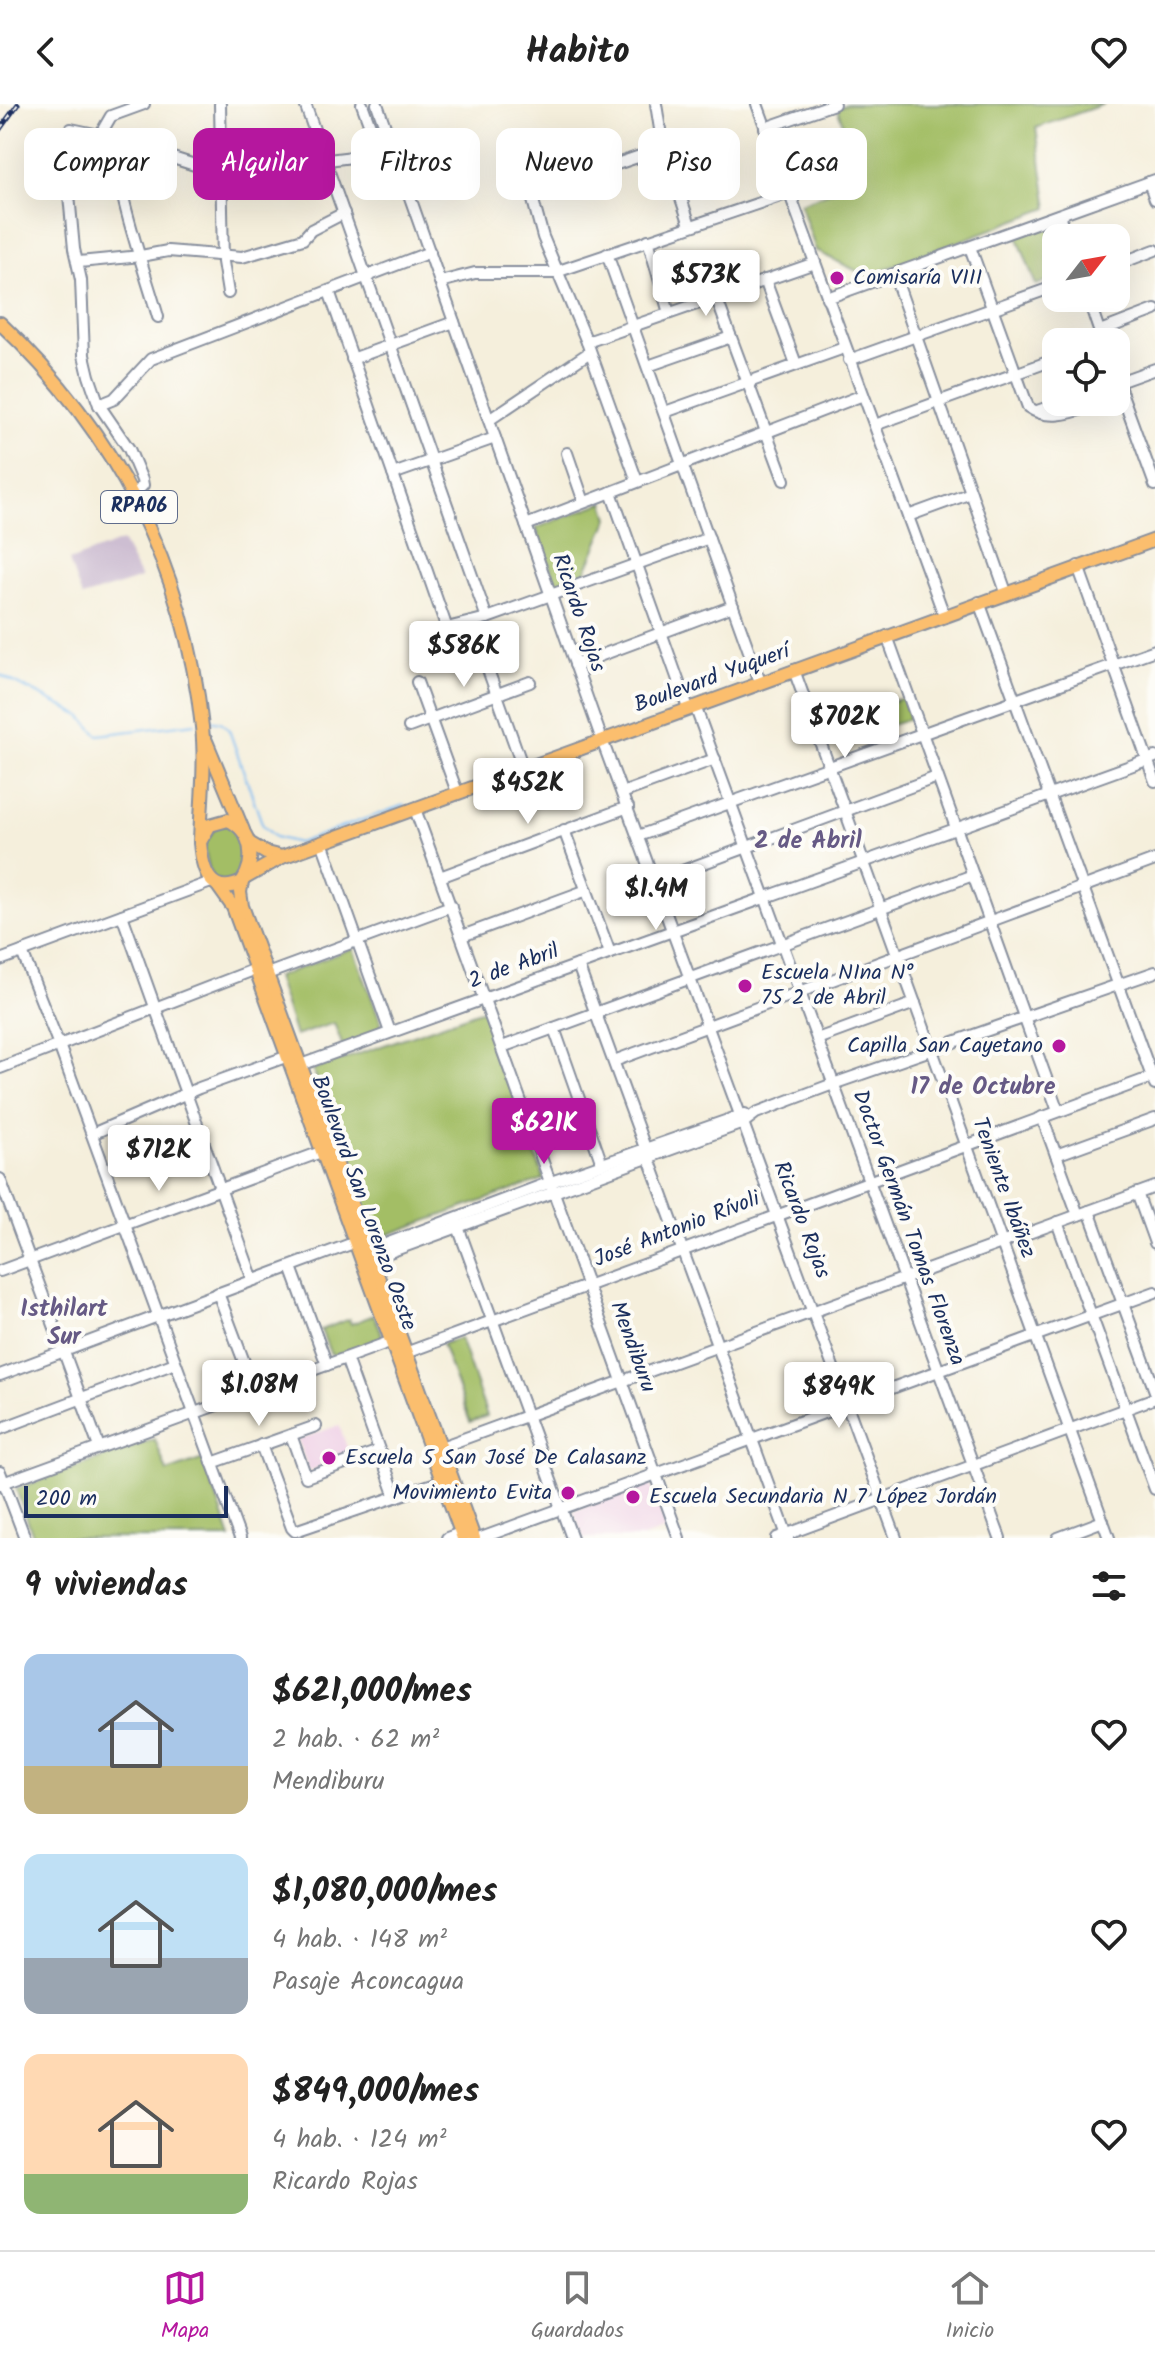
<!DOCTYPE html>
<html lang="es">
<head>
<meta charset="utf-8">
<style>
	body { margin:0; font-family:Kalam,sans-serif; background:#f6f6f6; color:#222; height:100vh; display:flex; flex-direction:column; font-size:30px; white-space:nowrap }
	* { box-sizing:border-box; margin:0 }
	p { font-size:26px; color:#767676 }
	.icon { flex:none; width:44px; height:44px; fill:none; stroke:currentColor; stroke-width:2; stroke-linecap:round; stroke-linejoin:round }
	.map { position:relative; height:1434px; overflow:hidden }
	.panel { display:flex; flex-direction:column; background:#fff; flex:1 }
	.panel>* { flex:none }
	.hud { position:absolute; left:24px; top:24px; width:1108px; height:72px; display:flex; gap:16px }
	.needle { width:52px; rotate:59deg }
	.controls { position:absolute; left:1042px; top:120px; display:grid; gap:16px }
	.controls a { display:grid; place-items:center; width:88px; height:88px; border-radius:16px; background:#fff; box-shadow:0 8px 32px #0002; font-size:40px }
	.scale { position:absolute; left:24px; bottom:20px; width:204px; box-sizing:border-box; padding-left:8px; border:4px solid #1b2f5e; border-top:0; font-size:22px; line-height:28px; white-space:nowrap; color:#1b2f5e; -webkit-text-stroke:6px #fdfcf7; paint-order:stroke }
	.price { position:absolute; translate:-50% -68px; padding:0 18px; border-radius:8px; background:#fff; color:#222; font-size:26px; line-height:52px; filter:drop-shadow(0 2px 4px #0008) }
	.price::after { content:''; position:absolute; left:50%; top:48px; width:24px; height:18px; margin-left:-12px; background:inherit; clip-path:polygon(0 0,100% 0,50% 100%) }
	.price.active { background:#b5179e; color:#fff }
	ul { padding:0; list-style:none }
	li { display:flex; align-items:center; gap:24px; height:200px; padding:0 24px }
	li span { display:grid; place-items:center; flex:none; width:224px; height:160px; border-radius:16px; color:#555 }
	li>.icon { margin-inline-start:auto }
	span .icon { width:96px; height:96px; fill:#fffc; stroke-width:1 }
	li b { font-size:34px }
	h2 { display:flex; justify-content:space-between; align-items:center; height:96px; padding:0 24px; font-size:34px }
	.pill { padding:0 28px; border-radius:16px; background:#fff; box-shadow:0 8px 32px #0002; font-size:28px; line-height:72px }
	.pill.active { background:#b5179e; color:#fff }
	header { display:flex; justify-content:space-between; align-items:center; height:104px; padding:0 24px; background:#fff; font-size:36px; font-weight:800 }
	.tab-bar { display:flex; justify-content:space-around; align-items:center; height:112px; border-top:2px solid #e0e0e0; background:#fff; font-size:22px; color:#767676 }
	.tab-bar a { display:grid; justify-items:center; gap:4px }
	.tab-bar .active { color:#b5179e }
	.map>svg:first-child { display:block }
	.built { fill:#efd0e6 }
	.industrial { fill:#cdbed2 }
	.green { fill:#a3be65; stroke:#5f7662; stroke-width:2 }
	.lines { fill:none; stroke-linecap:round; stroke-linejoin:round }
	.stream { stroke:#7ebcf2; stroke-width:2 }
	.minor-casing { stroke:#888f9d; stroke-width:14 }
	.major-casing { stroke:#888f9d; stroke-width:16 }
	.minor { stroke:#fff; stroke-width:10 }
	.major { stroke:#fbbe6e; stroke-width:12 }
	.rail-casing { stroke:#1b2f5e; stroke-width:5 }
	.rail { stroke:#fdfcf7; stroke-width:2; stroke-dasharray:6; stroke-linecap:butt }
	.poi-dot { fill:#b5179e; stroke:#fdfcf7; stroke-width:3 }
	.labels { text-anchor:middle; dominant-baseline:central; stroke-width:8; stroke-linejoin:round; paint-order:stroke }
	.shield { fill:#fdfcf7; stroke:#5f6c8c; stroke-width:2 }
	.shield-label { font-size:20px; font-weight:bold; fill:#1b2f5e }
	.poi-label { font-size:22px; fill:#1b2f5e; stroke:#fdfcf7; text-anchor:start }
	.street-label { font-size:22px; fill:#1b2f5e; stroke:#fdfcf7 }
	.neighbourhood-label { font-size:24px; font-weight:bold; fill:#665a85; stroke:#fdfcf7 }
</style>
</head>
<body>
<header><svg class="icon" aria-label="back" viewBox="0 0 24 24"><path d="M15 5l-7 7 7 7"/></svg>Habito<svg class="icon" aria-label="heart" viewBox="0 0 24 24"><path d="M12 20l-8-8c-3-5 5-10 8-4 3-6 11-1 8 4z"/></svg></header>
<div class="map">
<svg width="1155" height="1434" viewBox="0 0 1155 1434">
	<rect width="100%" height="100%" fill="#fdfcf7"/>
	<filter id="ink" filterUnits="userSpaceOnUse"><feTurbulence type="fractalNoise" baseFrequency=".0125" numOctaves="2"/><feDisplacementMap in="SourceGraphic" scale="16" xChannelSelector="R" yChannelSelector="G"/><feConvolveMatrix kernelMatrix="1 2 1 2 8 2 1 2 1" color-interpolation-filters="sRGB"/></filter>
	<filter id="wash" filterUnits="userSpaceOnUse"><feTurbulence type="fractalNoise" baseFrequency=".006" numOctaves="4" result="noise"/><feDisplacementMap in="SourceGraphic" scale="32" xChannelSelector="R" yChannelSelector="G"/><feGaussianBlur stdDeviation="1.8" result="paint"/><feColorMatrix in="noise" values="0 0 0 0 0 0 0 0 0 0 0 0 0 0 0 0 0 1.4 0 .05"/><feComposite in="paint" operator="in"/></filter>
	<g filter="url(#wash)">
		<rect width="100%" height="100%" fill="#f5efdc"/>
		<!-- built -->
		<g class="built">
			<path d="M 339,1321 L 350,1352 L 309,1367 L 298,1336 Z"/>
			<path d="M 650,1379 L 666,1425 L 642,1434 L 583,1434 L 574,1407 Z"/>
		</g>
		<!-- industrial -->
		<path class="industrial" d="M 122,437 L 141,474 L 82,493 L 69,457 Z"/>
		<!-- green -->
		<g class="green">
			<path d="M 847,0 L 1104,0 L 1036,24 L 1048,104 L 867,172 L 816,147 L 800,99 L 864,75 L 837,4 Z"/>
			<path d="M 1047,117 L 1052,119 L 1058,134 L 1056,173 L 1036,181 L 1016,129 Z"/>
			<path d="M 604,398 L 609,414 L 582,476 L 558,484 L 536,424 Z"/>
			<path d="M 903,594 L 909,615 L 875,626 L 869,605 Z"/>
			<path d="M 229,719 L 241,727 C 246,754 251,789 211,774 L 204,741 L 216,722 Z"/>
			<path d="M 353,844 L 383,924 L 381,930 L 343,943 L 334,919 L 295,932 L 276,873 Z"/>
			<path d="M 483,906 L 544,1075 L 373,1136 L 313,966 Z"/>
			<path d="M 374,1211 L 383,1234 L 335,1251 L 330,1249 L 321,1226 L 349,1215 L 351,1220 Z"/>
			<path d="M 460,1234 L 487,1312 L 470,1318 L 442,1240 Z"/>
			<path d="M 155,1335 L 167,1368 L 203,1355 L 231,1434 L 34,1434 L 16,1385 Z"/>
		</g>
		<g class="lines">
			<!-- stream -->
			<g class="stream">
				<path d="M 0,571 L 81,612 L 98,631 L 195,619"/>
				<path d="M 209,616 L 221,618 L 229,626 L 263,722 L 275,733 L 298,739 L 404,701"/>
			</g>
		</g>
	</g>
	<g filter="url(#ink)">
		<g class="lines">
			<defs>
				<g id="minor">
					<path d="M 220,0 L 223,158 L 228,189"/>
					<path d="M 305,0 L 487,514"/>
					<path d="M 362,0 L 380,49"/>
					<path d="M 377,0 L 602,636 L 896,1434"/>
					<path d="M 656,0 L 662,38 L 690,121"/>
					<path d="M 757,0 L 944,511"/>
					<path d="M 765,24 L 834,0"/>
					<path d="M 71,25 L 100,31 L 220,69 L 394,48"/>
					<path d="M 116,37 C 111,72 147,174 158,213"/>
					<path d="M 1149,78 L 1155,95"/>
					<path d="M 1059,111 L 1067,134"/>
					<path d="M 648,136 L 669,209"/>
					<path d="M 970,143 L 1028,303 C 1052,320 1080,305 1106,298"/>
					<path d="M 607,150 L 760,578"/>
					<path d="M 79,158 L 141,152 L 168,147 L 242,153 L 303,135 L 311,126 L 344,109"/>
					<path d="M 1116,161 L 1155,146"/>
					<path d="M 894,170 L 1006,488"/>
					<path d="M 765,176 L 796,260"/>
					<path d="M 440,178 L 475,169 L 553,169 L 789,89"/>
					<path d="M 329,187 L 458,556"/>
					<path d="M 716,193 L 784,376"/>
					<path d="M 827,194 L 1155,76"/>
					<path d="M 1088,194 L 1103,238"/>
					<path d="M 1100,227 L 1155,206"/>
					<path d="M 587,238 L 815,159"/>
					<path d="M 352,255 L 454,218"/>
					<path d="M 849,256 L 1056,182"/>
					<path d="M 648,262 L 731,233"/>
					<path d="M 1116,274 L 1155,381"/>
					<path d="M 1116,279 L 1155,265"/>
					<path d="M 99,301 L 114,295 L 151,255 L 430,148"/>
					<path d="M 1037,307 L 1063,298"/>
					<path d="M 665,308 L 844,244"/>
					<path d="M 489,316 L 590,248"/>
					<path d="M 875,321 L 1056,255"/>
					<path d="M 567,349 L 584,398"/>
					<path d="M 393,370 L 495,334"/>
					<path d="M 637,377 L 587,238 L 543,133 L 531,89 L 664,44"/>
					<path d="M 611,388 L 688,604"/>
					<path d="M 133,391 L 143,381 L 142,376 L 129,345 L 99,301 L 89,272 L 84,251 L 81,176 L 74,145 L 68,80 L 71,65 L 100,31 L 111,12 L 144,0"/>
					<path d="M 908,412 L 971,389"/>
					<path d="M 526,421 L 863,291"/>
					<path d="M 1078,462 L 1155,677"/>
					<path d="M 979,498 L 1155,981"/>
					<path d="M 471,518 L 523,664"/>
					<path d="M 447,524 L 487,514 L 709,434"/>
					<path d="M 887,532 L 1058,1007"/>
					<path d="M 575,561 L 733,502"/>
					<path d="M 794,566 L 1109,1434"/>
					<path d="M 417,578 L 457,688"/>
					<path d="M 695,602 L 1000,1434"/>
					<path d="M 409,623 L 530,578"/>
					<path d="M 622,689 L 715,655"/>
					<path d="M 415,705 L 679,1434"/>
					<path d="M 564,726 L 610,849"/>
					<path d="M 638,732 L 1155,546"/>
					<path d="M 322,738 L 390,928"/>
					<path d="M 440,773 L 628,703"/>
					<path d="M 655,777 L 937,673"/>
					<path d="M 122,811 L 253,1176"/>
					<path d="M 462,832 L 587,786"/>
					<path d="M 22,848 L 59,941 L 240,1434"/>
					<path d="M 0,856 L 211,778"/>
					<path d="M 578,861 L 788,1434"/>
					<path d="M 267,870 L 451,802"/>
					<path d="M 554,924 L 602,1060"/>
					<path d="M 817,935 L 915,899"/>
					<path d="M 502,943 L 973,771"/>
					<path d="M 614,957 L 1155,756"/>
					<path d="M 295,963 L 1155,653"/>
					<path d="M 0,964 L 256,865"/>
					<path d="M 1042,1013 L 1078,1111"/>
					<path d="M 92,1030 L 199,984 L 294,950"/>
					<path d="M 1056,1051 L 1155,1015"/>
					<path d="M 0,1075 L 99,1343"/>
					<path d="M 1137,1089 L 1155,1139"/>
					<path d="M 1089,1107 L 1155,1287"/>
					<path d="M 1057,1118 L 1155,1385"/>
					<path d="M 457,1120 L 572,1434"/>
					<path d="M 362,1149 L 551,1078 L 745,1010"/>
					<path d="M 365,1157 L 743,1019 L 756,1009 L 833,980 L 1155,868"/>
					<path d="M 291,1163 L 327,1261"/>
					<path d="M 0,1167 L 329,1045"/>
					<path d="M 218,1189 L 255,1287"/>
					<path d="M 400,1251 L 1152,973"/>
					<path d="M 346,1254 L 396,1393"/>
					<path d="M 0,1271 L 356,1138"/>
					<path d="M 0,1325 L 175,1259"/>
					<path d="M 291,1331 L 306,1373 L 379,1347"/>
					<path d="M 261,1341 L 292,1424 L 295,1427 L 442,1377"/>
					<path d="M 433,1346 L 1155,1083"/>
					<path d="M 212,1359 L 316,1322"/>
					<path d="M 0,1368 L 25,1434"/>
					<path d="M 0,1380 L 395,1236"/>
					<path d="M 447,1434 L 458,1430 L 468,1432"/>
					<path d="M 481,1434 L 1155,1188"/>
					<path d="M 777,1434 L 1155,1294"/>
					<path d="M 1058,1434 L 1103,1417"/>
				</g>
				<g id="major">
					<path d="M 0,219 C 116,328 185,464 202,623 C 206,661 201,700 200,738"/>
					<path d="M 206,637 L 243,726"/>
					<path d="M 228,716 C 253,727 256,757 242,778 C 209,794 202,764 200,738 L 210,721 Z"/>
					<path d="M 249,739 L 266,749 L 282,753"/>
					<path d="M 245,774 L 282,753 L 1155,436"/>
					<path d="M 242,778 L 240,788 L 242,802 L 474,1434"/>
					<path d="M 218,782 L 233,803 L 463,1434"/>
				</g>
			</defs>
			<!-- minor casing -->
			<use href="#minor" class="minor-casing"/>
			<!-- major casing -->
			<use href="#major" class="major-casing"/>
			<!-- minor -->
			<use href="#minor" class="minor"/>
			<!-- major -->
			<use href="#major" class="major"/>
			<defs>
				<path id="rail" d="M 0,25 L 18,0"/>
			</defs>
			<!-- rail casing -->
			<use href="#rail" class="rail-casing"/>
			<!-- rail -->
			<use href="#rail" class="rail"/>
		</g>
	</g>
	<!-- markers -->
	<g class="poi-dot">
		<circle cx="837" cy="174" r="8"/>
		<circle cx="745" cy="882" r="8"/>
		<circle cx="1059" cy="942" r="8"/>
		<circle cx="329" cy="1354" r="8"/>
		<circle cx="568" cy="1389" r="8"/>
		<circle cx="633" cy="1393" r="8"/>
	</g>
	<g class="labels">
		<!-- shield labels -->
		<rect class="shield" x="101" y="387" width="76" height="32" rx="6"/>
		<g class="shield-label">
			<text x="139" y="403">RPA06</text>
		</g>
		<!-- poi labels -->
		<g class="poi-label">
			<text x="853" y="174">Comisaría VIII</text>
			<text x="761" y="869">Escuela NIna N°<tspan x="761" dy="25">75 2 de Abril</tspan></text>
			<text x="1043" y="942" text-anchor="end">Capilla San Cayetano</text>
			<text x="345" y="1354">Escuela 5 San José De Calasanz</text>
			<text x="552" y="1389" text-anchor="end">Movimiento Evita</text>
			<text x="649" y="1393">Escuela Secundaria N 7 López Jordán</text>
		</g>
		<!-- street labels -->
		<g class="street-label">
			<text transform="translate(578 509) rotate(71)">Ricardo Rojas</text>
			<text transform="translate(712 575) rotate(-20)">Boulevard Yuquerí</text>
			<text transform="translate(514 863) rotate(-20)">2 de Abril</text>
			<text transform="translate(1003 1084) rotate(70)">Teniente Ibáñez</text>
			<text transform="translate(363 1099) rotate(70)">Boulevard San Lorenzo Oeste</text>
			<text transform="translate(801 1116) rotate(69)">Ricardo Rojas</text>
			<text transform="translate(908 1124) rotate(70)">Doctor Germán Tomas Florenza</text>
			<text transform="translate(677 1126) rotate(-21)">José Antonio Rívoli</text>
			<text transform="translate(632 1243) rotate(70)">Mendiburu</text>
		</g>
		<!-- neighbourhood labels -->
		<g class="neighbourhood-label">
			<text x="808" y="737">2 de Abril</text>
			<text x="983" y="983">17 de Octubre</text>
			<text x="64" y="1205">Isthilart<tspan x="64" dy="28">Sur</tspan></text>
		</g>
	</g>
</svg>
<div class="controls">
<a><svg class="needle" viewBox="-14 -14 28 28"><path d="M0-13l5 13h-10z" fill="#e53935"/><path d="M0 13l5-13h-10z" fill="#767676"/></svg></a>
<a><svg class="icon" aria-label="locate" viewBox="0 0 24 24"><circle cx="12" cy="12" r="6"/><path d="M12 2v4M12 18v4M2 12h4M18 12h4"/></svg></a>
</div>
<div class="scale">200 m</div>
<b class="price" style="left:706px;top:214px">$573K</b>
<b class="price" style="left:464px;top:585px">$586K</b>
<b class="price" style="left:845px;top:656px">$702K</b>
<b class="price" style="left:528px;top:722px">$452K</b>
<b class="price" style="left:656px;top:828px">$1.4M</b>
<b class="price active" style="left:544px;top:1062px">$621K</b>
<b class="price" style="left:159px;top:1089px">$712K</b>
<b class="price" style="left:259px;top:1324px">$1.08M</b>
<b class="price" style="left:839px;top:1326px">$849K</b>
<div class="hud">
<a class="pill">Comprar</a>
<a class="pill active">Alquilar</a>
<a class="pill">Filtros</a>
<a class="pill">Nuevo</a>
<a class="pill">Piso</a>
<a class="pill">Casa</a>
</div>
</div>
<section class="panel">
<h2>9 viviendas<svg class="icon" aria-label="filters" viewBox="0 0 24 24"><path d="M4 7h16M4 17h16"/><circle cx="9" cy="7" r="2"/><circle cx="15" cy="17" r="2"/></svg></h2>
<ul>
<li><span style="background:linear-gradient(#a9c7e8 70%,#c2b280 0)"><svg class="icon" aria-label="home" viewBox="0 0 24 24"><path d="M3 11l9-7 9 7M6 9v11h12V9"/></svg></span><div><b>$621,000/mes</b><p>2 hab. · 62 m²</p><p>Mendiburu</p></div><svg class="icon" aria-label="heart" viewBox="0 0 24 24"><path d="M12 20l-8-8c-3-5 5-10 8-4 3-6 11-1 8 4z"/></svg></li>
<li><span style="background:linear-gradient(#bfe0f5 65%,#9aa5b1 0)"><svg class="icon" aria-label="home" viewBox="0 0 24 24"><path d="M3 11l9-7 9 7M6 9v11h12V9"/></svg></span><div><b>$1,080,000/mes</b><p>4 hab. · 148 m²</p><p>Pasaje Aconcagua</p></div><svg class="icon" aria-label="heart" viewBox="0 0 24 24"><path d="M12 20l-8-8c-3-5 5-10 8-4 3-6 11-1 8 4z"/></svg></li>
<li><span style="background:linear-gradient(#ffd9b3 75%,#8fb573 0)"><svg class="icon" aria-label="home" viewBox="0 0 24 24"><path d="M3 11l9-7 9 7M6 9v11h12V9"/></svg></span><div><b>$849,000/mes</b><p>4 hab. · 124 m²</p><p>Ricardo Rojas</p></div><svg class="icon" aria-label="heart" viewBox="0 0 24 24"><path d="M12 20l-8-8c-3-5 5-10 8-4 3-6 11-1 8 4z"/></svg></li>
</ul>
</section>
<nav class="tab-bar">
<a class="active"><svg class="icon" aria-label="map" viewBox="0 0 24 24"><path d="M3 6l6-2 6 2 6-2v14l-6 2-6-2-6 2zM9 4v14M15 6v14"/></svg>Mapa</a>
<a><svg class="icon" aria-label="saved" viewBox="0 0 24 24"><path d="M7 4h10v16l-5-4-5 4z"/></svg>Guardados</a>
<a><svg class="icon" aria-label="home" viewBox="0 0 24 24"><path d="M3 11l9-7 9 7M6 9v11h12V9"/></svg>Inicio</a>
</nav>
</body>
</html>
